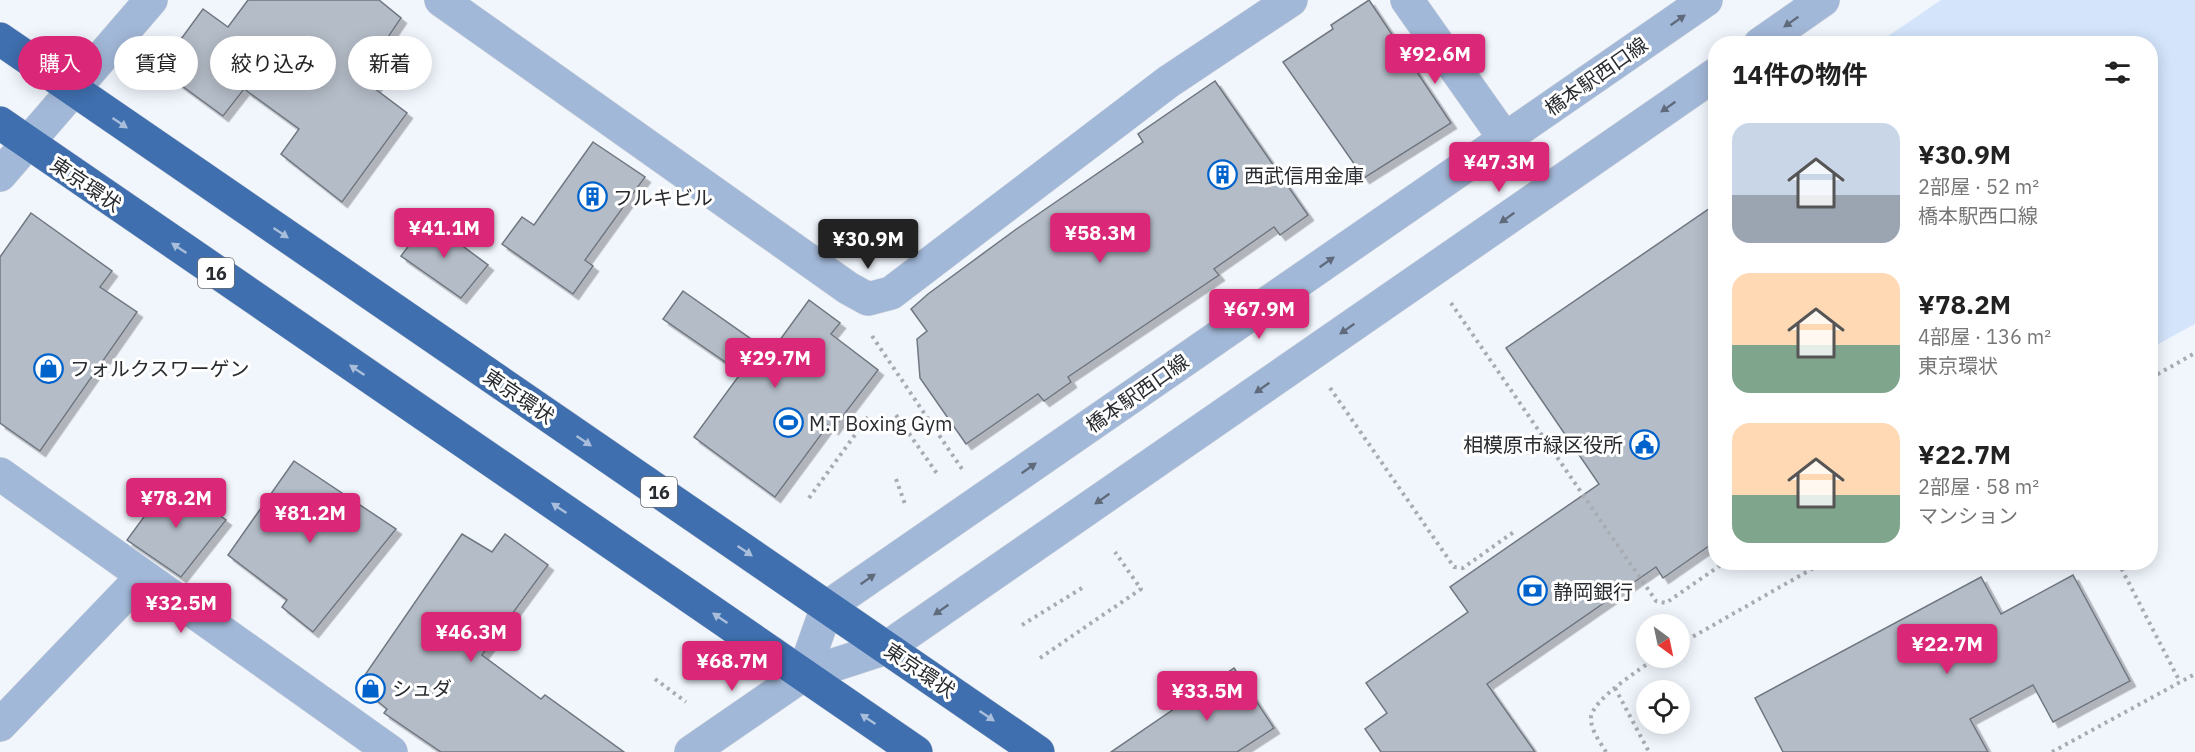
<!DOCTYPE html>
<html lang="ja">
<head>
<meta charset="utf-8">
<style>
	body { margin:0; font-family:"IBM Plex Sans","Noto Sans JP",sans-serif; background:#f6f6f6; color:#222; height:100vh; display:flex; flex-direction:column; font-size:22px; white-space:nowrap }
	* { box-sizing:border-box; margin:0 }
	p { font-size:20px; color:#767676 }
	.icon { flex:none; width:33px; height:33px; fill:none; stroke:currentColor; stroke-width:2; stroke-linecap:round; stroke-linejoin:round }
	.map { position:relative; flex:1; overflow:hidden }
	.panel { position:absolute; left:1708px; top:36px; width:450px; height:534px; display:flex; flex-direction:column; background:#fff; border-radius:24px; box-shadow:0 3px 15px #0003 }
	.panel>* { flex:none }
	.top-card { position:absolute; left:18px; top:36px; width:570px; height:54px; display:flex; gap:12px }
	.needle { width:39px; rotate:147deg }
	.tools { position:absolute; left:1636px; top:614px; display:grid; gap:12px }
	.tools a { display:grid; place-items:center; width:54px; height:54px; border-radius:50%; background:#fff; box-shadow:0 3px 15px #0003; font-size:30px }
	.price { position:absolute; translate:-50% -51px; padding:0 14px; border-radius:6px; background:#db2777; color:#fff; font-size:20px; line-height:39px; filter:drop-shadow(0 2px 3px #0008) }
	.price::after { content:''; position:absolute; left:50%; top:36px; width:18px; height:14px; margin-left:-9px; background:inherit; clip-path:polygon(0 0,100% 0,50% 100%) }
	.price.selected { background:#222; color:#fff }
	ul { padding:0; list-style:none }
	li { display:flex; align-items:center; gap:18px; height:150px; padding:0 24px }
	li span { display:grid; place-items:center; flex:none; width:168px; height:120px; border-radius:18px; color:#555 }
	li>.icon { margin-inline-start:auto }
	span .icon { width:72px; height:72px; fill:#fffc; stroke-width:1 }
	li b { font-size:26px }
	h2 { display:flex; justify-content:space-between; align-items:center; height:72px; padding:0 24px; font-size:26px }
	.chip { padding:0 21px; border-radius:27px; background:#fff; box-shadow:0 3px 15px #0003; font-size:21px; line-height:54px }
	.chip.selected { background:#db2777; color:#fff }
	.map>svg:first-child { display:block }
	.green { fill:#d3e4fb }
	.building { fill:#b4bcc7; stroke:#707781; stroke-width:1.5; filter:url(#shadow) }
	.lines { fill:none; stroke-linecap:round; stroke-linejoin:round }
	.minor-casing { stroke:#cdd1d8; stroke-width:34 }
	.highway-casing { stroke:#cdd1d8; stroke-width:34 }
	.path { stroke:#a8acb2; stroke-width:4; stroke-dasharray:3 4.5; stroke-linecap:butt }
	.minor { stroke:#a2b8d8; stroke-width:33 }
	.highway { stroke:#3f6faf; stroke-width:33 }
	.oneway { fill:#5f6a7b }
	.oneway2 { fill:#a9bedb }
	.labels { text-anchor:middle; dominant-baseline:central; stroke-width:6; stroke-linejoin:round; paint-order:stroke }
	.shield { fill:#fff; stroke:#686b6d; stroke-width:1.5 }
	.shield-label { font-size:18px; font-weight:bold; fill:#282b2f }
	.street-label { font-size:20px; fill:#282b2f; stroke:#fff }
	.poi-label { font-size:20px; fill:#282b2f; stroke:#fff; text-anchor:start }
</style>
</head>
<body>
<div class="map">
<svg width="2195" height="752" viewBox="0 0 2195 752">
	<defs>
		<filter id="shadow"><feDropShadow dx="5.5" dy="5.5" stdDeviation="0" flood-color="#0004"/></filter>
	</defs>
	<rect width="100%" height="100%" fill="#f1f6fd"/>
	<!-- green -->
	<path class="green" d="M 1941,0 L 2195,0 L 2195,324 L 2151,348 L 2151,44 L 1878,43 Z"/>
	<!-- building -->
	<g class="building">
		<path d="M 248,0 L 379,0 L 401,18 L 388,37 L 402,48 L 374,88 L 407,113 L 342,202 L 281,154 L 299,129 L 244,89 L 223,116 L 159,69 L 203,9 L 228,27 Z"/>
		<path d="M 1369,0 L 1451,123 L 1364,178 L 1283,62 L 1333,29 L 1331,25 Z"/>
		<path d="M 1215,81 L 1308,215 L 1280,235 L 1274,227 L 1214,269 L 1219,275 L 1068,377 L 1071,382 L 1044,401 L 1038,394 L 966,444 L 920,378 L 917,339 L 927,331 L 911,309 L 928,294 L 1015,230 L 1143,142 L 1138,134 Z"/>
		<path d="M 593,142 L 645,177 L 585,260 L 593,266 L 573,294 L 502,244 L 522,217 L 534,225 Z"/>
		<path d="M 1716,204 L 1716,541 L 1663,578 L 1656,567 L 1487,684 L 1535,752 L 1381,752 L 1365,729 L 1387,713 L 1366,683 L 1468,612 L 1450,587 L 1599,484 L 1506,348 Z"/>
		<path d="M 31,213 L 112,271 L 100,287 L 137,312 L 40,451 L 0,423 L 0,257 Z"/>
		<path d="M 428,220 L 488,265 L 461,298 L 401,256 Z"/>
		<path d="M 683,291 L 764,348 L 770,340 L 777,344 L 809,300 L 840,323 L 831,334 L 878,370 L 833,429 L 828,425 L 775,497 L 694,437 L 741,373 L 663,319 Z"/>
		<path d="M 294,461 L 396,529 L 313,632 L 282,607 L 287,600 L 228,555 Z"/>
		<path d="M 171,480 L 226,520 L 181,577 L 127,540 Z"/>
		<path d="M 462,534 L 492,552 L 505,534 L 548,565 L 482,655 L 541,699 L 545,695 L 624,752 L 441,752 L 384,713 L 387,709 L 358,685 Z"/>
		<path d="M 2073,575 L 2130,681 L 2053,722 L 2033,685 L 1970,719 L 1988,752 L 1783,752 L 1755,698 L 1981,577 L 2001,614 Z"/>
		<path d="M 1234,668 L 1274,728 L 1237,752 L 1111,752 Z"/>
	</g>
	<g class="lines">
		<defs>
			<g id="minor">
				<path d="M 441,0 L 848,288 L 868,299 L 891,293 L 1168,82 L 1291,0"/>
				<path d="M 1407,0 L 1505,139"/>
				<path d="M 1760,44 L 1823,0"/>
				<path d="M 0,175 L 151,0"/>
				<path d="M 0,474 L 391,752"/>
				<path d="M 803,675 L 886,648 L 1716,74"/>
				<path d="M 0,725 L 143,576"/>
				<path d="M 691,752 L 803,675 L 827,607 L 1706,0"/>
			</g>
			<g id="highway">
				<path d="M 0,39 L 1038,752"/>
				<path d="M 0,123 L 916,752"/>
			</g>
		</defs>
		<!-- minor casing -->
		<use href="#minor" class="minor-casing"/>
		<!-- highway casing -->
		<use href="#highway" class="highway-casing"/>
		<!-- path -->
		<g class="path">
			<path d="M 1451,303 L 1656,601 L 1666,603 L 1725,562"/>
			<path d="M 872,336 L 962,469"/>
			<path d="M 2151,378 L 2195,353"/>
			<path d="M 1330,388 L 1454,567 L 1463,568 L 1515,531"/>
			<path d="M 896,415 L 938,475"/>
			<path d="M 896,479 L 906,507"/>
			<path d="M 809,498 L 868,417"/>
			<path d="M 2118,562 L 2180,682"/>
			<path d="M 1022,625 L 1082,588"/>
			<path d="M 1680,644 L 1824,562"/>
			<path d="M 1040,658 L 1141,589 L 1115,552"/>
			<path d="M 655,679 L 686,702"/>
			<path d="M 1615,688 L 1649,752"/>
			<path d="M 1606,752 C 1600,742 1590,729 1591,717 C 1594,698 1641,669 1657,657"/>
			<path d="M 2052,752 L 2195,674"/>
		</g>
		<!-- minor -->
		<use href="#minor" class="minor"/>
		<!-- highway -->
		<use href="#highway" class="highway"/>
	</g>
	<!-- one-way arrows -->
	<defs><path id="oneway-solid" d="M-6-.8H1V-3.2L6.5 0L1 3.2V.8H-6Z" transform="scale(1.5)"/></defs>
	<g class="oneway">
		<use href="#oneway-solid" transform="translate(1678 20) rotate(-35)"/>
		<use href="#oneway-solid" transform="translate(1791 22) rotate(145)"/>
		<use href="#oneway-solid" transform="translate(1668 107) rotate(145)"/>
		<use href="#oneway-solid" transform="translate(1507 218) rotate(145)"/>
		<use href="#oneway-solid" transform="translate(1327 262) rotate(-35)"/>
		<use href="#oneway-solid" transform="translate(1347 329) rotate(145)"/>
		<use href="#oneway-solid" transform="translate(1262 388) rotate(145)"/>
		<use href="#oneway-solid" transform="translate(1029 468) rotate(-35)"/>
		<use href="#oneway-solid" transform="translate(1102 499) rotate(145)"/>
		<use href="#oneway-solid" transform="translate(868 579) rotate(-35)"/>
		<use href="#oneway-solid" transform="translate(941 610) rotate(145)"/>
	</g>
	<g class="oneway2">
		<use href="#oneway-solid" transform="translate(120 123) rotate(34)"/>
		<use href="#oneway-solid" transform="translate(281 233) rotate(34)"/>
		<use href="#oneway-solid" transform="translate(179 248) rotate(-146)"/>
		<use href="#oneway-solid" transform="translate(357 370) rotate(-146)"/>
		<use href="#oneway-solid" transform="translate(584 441) rotate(34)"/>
		<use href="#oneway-solid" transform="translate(559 508) rotate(-146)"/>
		<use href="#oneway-solid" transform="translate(745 551) rotate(34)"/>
		<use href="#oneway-solid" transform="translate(720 618) rotate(-146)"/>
		<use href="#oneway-solid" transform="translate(987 716) rotate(34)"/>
		<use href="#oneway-solid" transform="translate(868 719) rotate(-146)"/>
	</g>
	<!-- icons -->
	<defs>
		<symbol id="building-ring" viewBox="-11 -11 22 22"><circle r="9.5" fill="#fff" stroke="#0062cb" stroke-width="1.5"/><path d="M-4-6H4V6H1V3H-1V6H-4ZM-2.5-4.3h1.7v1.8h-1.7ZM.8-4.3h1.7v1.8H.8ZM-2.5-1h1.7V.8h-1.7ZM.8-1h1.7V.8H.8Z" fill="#0062cb"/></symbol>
		<symbol id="shop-ring" viewBox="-11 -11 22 22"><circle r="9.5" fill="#fff" stroke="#0062cb" stroke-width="1.5"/><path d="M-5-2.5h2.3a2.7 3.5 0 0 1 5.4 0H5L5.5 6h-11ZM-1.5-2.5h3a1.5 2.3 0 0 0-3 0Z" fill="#0062cb"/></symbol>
		<symbol id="stadium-ring" viewBox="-11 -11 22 22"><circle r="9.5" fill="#fff" stroke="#0062cb" stroke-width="1.5"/><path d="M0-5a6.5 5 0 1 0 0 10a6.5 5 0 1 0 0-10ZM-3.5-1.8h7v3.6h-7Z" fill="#0062cb"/></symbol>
		<symbol id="civic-ring" viewBox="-11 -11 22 22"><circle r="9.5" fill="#fff" stroke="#0062cb" stroke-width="1.5"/><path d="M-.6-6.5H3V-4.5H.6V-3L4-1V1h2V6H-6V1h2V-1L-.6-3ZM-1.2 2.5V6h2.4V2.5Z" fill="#0062cb"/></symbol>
		<symbol id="bank-ring" viewBox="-11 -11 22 22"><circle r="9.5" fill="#fff" stroke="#0062cb" stroke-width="1.5"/><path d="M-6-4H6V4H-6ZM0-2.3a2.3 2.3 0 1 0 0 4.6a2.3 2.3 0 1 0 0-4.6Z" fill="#0062cb"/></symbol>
	</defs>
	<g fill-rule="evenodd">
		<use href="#building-ring" x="1206" y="158" width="33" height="33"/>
		<use href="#building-ring" x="576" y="180" width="33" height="33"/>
		<use href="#shop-ring" x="32" y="352" width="33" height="33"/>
		<use href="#stadium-ring" x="772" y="406" width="33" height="33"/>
		<use href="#civic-ring" x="1628" y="428" width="33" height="33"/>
		<use href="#bank-ring" x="1516" y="574" width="33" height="33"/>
		<use href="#shop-ring" x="354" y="672" width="33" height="33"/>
	</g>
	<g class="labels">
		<!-- shield labels -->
		<g class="shield">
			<rect x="198" y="258" width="36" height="30" rx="4.5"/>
			<rect x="641" y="477" width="36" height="30" rx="4.5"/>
		</g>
		<g class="shield-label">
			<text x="216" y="273">16</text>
			<text x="659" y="492">16</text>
		</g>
		<!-- street labels -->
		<g class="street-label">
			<text transform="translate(1596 76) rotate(-35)">橋本駅西口線</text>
			<text transform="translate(86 184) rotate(34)">東京環状</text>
			<text transform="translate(1137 393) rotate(-35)">橋本駅西口線</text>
			<text transform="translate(519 396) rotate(34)">東京環状</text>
			<text transform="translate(920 670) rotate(34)">東京環状</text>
		</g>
		<!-- poi labels -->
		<g class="poi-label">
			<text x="1244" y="175">西武信用金庫</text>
			<text x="613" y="197">フルキビル</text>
			<text x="70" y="368">フォルクスワーゲン</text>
			<text x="809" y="423">M.T Boxing Gym</text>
			<text x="1623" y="444" text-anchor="end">相模原市緑区役所</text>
			<text x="1553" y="591">静岡銀行</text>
			<text x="392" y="688">シュダ</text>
		</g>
	</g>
</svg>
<div class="tools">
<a><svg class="needle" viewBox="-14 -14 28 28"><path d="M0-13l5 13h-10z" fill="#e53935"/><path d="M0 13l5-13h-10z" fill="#767676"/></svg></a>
<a><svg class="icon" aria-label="locate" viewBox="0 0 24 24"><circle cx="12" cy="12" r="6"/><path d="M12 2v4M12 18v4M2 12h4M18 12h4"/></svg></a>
</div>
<b class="price" style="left:1435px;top:85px">¥92.6M</b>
<b class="price" style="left:1499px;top:193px">¥47.3M</b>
<b class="price" style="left:444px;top:259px">¥41.1M</b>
<b class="price" style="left:1100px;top:264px">¥58.3M</b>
<b class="price selected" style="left:868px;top:270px">¥30.9M</b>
<b class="price" style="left:1259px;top:340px">¥67.9M</b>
<b class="price" style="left:775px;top:389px">¥29.7M</b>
<b class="price" style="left:176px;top:529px">¥78.2M</b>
<b class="price" style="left:310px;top:544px">¥81.2M</b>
<b class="price" style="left:181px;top:634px">¥32.5M</b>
<b class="price" style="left:471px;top:663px">¥46.3M</b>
<b class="price" style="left:1947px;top:675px">¥22.7M</b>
<b class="price" style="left:732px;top:692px">¥68.7M</b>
<b class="price" style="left:1207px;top:722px">¥33.5M</b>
<div class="top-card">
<a class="chip selected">購入</a>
<a class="chip">賃貸</a>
<a class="chip">絞り込み</a>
<a class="chip">新着</a>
</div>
<section class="panel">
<h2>14件の物件<svg class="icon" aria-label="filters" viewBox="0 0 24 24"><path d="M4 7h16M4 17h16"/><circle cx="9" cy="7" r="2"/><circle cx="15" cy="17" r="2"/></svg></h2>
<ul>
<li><span style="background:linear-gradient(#c9d6e8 60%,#9aa5b1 0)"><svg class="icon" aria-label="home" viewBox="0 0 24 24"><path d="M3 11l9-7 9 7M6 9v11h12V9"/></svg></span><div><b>¥30.9M</b><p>2部屋 · 52 m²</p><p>橋本駅西口線</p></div></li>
<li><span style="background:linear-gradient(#ffd9b3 60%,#7fa58c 0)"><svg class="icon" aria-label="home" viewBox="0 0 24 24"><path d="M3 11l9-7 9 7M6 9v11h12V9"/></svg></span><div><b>¥78.2M</b><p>4部屋 · 136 m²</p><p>東京環状</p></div></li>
<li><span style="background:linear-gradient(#ffd9b3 60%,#7fa58c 0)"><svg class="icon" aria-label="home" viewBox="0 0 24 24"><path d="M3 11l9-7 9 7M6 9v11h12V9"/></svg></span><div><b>¥22.7M</b><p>2部屋 · 58 m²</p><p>マンション</p></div></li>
</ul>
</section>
</div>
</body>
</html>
